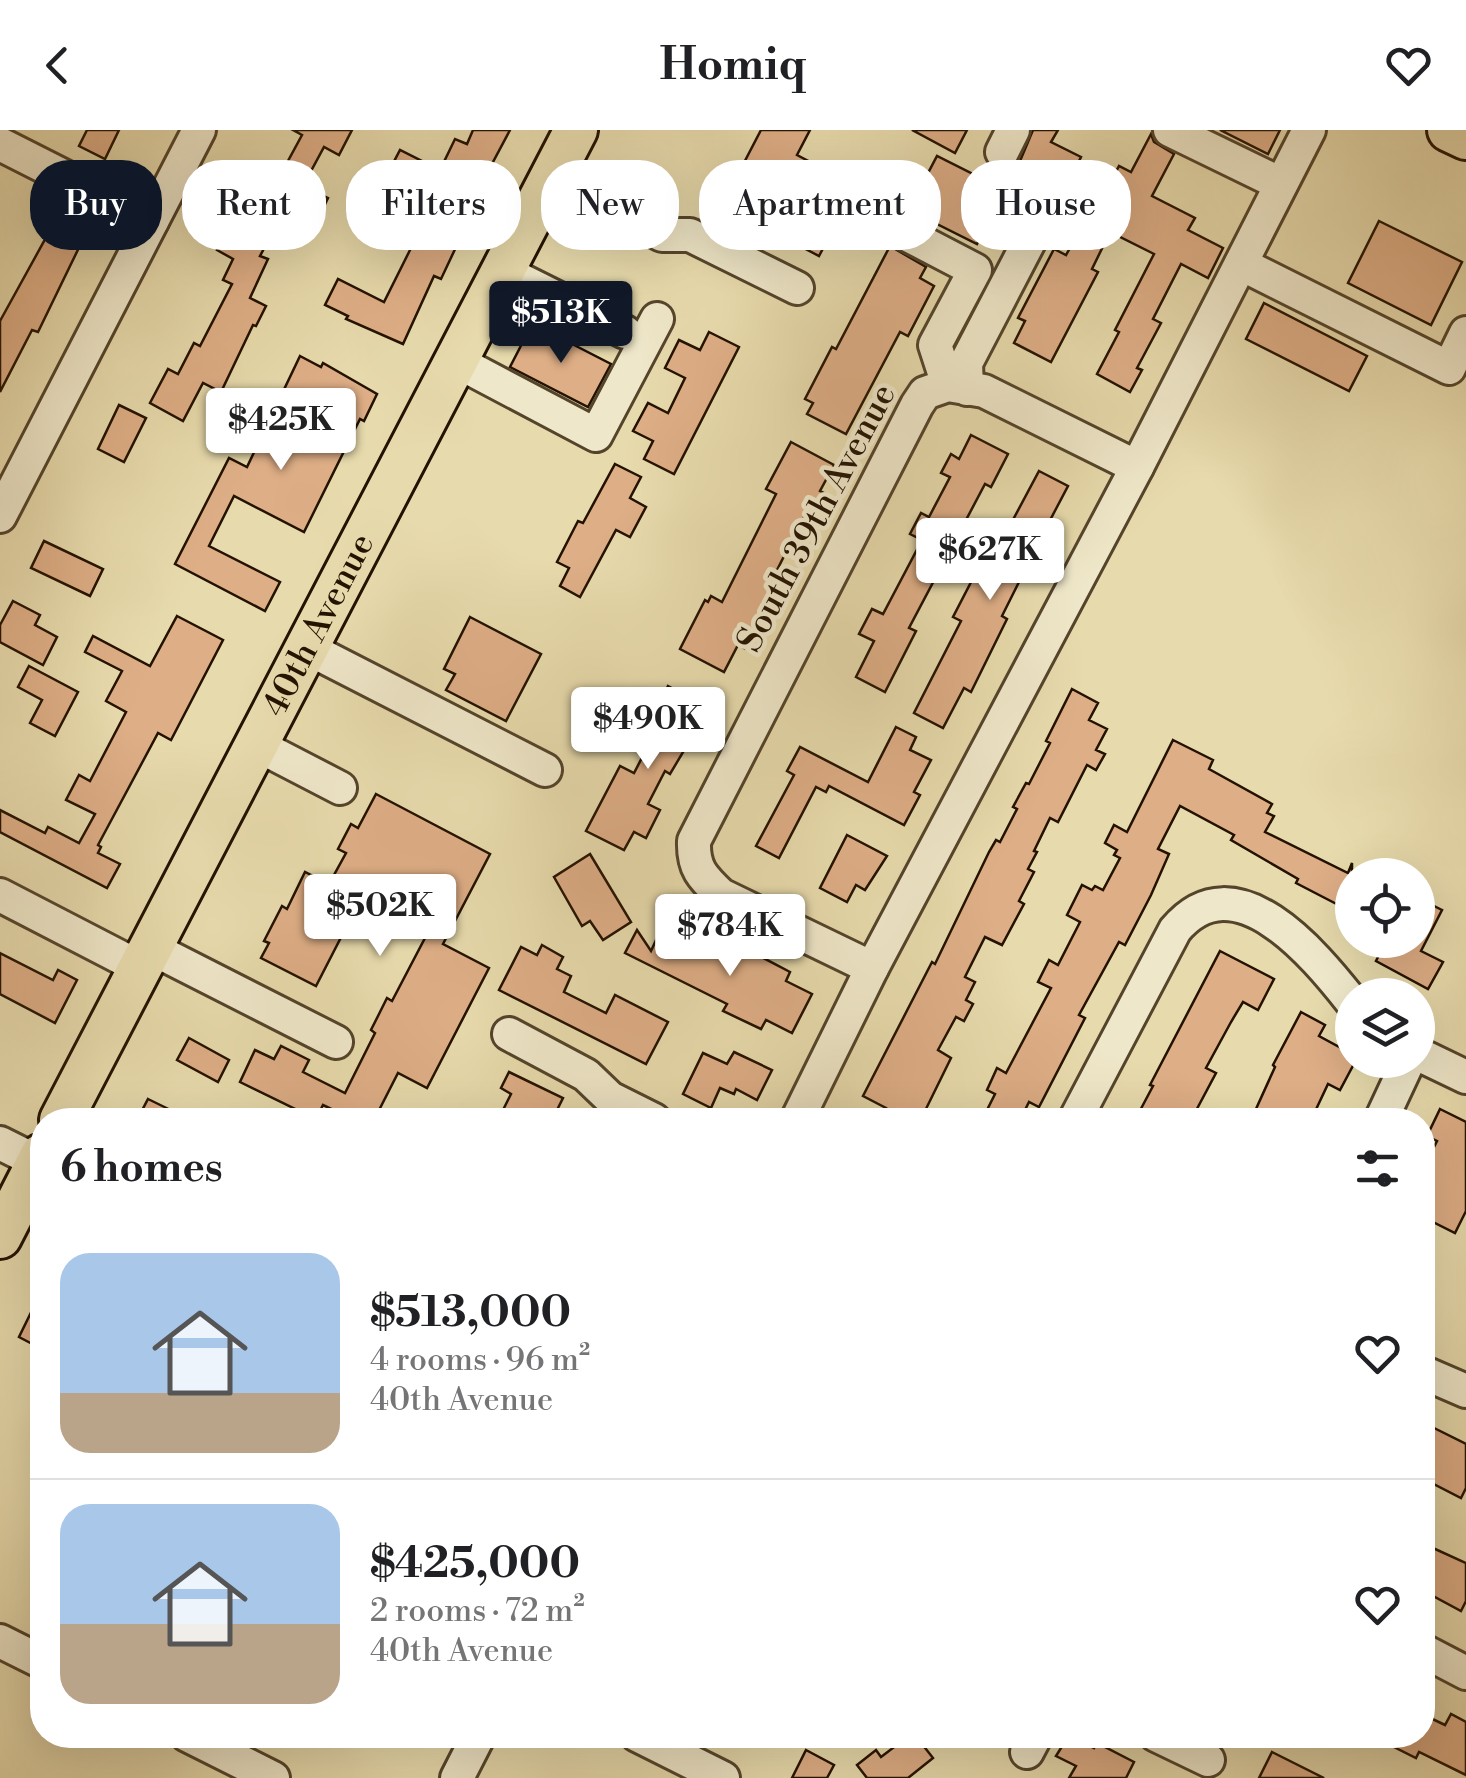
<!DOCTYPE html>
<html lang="en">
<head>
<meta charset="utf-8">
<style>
	body { margin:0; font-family:"Libre Bodoni",serif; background:#f6f6f6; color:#202124; height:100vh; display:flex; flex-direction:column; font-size:38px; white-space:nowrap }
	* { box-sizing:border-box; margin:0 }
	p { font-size:32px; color:#757577 }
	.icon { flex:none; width:55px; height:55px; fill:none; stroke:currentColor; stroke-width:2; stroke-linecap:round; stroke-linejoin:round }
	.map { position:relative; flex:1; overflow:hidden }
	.drawer { position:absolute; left:30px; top:978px; width:1405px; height:640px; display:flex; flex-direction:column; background:#fff; border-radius:40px; box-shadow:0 10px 40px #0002 }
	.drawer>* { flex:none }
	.banner { position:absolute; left:30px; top:30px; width:1408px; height:90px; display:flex; gap:20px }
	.buttons { position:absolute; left:1335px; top:728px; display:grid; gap:20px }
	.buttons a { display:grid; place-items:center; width:100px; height:100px; border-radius:50%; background:#fff; box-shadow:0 10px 40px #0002; font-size:50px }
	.price { position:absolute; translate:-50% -85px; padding:0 22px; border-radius:10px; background:#fff; color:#222; font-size:32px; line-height:65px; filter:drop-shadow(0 2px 5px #0008) }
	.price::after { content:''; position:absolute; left:50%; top:60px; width:30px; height:22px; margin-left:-15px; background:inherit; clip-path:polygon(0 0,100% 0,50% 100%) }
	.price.active { background:#111827; color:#fff }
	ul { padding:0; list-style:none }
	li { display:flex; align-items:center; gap:30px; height:250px; padding:0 30px }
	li+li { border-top:2px solid #e0e0e0 }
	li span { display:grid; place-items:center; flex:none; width:280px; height:200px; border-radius:30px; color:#555 }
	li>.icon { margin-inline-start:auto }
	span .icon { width:120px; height:120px; fill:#fffc; stroke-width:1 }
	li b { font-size:42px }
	h2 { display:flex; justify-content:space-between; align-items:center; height:120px; padding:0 30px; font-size:42px }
	.tag { padding:0 35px; border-radius:40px; background:#fff; box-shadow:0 10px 40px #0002; font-size:35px; line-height:90px }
	.tag.active { background:#111827; color:#fff }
	header { display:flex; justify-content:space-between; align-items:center; height:130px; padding:0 30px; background:#fff; font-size:45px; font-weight:700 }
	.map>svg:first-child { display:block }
	.building { fill:#deae86; stroke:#231200; stroke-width:2.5 }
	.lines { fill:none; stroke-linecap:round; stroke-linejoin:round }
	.minor-casing { stroke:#54442b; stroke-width:38 }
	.major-casing { stroke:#231200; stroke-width:48 }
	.minor { stroke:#efe7c9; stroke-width:32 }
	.major { stroke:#e7daac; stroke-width:42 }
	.labels { text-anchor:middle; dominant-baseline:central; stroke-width:9; stroke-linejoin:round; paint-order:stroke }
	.street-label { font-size:35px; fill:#231200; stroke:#efe7c9 }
</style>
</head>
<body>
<header><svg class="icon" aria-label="back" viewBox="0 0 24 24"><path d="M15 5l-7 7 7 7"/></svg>Homiq<svg class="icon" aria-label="heart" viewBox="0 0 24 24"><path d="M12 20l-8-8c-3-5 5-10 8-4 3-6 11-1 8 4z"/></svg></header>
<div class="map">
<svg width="1466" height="1648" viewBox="0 0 1466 1648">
	<rect width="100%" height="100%" fill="#e7daac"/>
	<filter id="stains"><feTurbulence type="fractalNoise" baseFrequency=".002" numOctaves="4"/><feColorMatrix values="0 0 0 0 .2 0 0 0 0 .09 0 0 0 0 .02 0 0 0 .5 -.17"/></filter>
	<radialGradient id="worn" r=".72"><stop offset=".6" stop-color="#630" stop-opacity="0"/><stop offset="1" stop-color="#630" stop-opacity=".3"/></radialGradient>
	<!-- building -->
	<g class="building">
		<path d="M 87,0 L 119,0 L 105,29 L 79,16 Z"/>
		<path d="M 293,0 L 352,0 L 339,25 L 324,17 L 303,56 L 328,68 L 308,109 L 277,94 L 260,126 L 268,129 L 250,168 L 266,176 L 256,196 L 253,195 L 221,262 L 203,253 L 183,291 L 150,273 L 168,239 L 178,244 L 194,213 L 200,216 L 232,154 L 223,150 L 233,129 L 217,120 L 239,76 L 227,70 L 243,37 L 276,53 L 302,5 Z"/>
		<path d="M 473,0 L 510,0 L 468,79 L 473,81 L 441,149 L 434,146 L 403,214 L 346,189 L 348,186 L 325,175 L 338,149 L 384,172 L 435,70 L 387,45 L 400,20 L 440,40 L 455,9 L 467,14 Z"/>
		<path d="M 761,0 L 810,0 L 797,25 L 856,56 L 819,126 L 722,75 Z"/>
		<path d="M 912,0 L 967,0 L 955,23 Z"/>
		<path d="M 1033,0 L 1058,0 L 1051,12 L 1081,27 L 1071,47 L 1104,64 L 1119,36 L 1131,42 L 1151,4 L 1154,12 L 1174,24 L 1152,66 L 1195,88 L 1188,100 L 1223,118 L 1208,148 L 1181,134 L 1153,189 L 1161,193 L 1137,238 L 1142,240 L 1130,262 L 1097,244 L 1119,202 L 1115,200 L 1154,124 L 1110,102 L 1092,139 L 1098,142 L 1051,232 L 1014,213 L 1025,191 L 1018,188 L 1054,119 L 1066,125 L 1086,89 L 1027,59 L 1004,104 L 1000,108 L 984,100 L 977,114 L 925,88 L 932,74 L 916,66 L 937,26 L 995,55 L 1002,42 L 1012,39 L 1020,31 Z"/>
		<path d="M 1220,0 L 1280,0 L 1268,24 Z"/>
		<path d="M 59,84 L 88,99 L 38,202 L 32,200 L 0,262 L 0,191 Z"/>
		<path d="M 1379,91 L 1462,132 L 1431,195 L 1348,153 Z"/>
		<path d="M 890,116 L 926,137 L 920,148 L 934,156 L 908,206 L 900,202 L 846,304 L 807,284 L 813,273 L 805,269 L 832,217 L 836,219 Z"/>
		<path d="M 1264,173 L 1367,226 L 1349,261 L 1246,209 Z"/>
		<path d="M 539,197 L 611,234 L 588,277 L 510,237 L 528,202 L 535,205 Z"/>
		<path d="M 709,202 L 739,217 L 674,344 L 644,329 L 653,311 L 633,301 L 648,273 L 668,283 L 685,248 L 665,238 L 679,210 L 700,220 Z"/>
		<path d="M 300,226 L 321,237 L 323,233 L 377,264 L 364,291 L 360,289 L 304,402 L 234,366 L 209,416 L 280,452 L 265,481 L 175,434 L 229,328 L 247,337 Z"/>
		<path d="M 119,275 L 146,288 L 124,332 L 98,319 Z"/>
		<path d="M 971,305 L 1008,324 L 991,357 L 985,354 L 909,498 L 916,501 L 885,562 L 856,547 L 874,511 L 859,504 L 872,479 L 883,484 L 922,410 L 910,404 L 921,383 L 929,387 L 950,347 L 941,343 L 951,324 L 959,329 Z"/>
		<path d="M 791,312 L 834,335 L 820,361 L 826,364 L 814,385 L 807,381 L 775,444 L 781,447 L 770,468 L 744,518 L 738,515 L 724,542 L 680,519 L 705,470 L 708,472 L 711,466 L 722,472 L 776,364 L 766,359 Z"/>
		<path d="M 615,334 L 641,347 L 630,368 L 646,377 L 630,407 L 616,400 L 580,467 L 560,456 L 569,438 L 557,432 L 578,391 L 583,393 Z"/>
		<path d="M 1039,341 L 1068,356 L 1047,396 L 1053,400 L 1041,423 L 1035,420 L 1002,486 L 1007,489 L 971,562 L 964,558 L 943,598 L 914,583 L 961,491 L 953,487 L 983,429 L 1002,439 L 1018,407 L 1007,401 Z"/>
		<path d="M 44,411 L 103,439 L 90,466 L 31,438 Z"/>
		<path d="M 13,471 L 40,485 L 35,495 L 57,507 L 43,535 L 0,512 L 0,495 Z"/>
		<path d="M 177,486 L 223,510 L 171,610 L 158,603 L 98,715 L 101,717 L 98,723 L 120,734 L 107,758 L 0,702 L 0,680 L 45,703 L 48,697 L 79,713 L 95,684 L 66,670 L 79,645 L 90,651 L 126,582 L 106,571 L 122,541 L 85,522 L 93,506 L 150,536 Z"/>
		<path d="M 470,487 L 541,524 L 506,591 L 446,560 L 455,544 L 444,539 Z"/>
		<path d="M 29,536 L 78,562 L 55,606 L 30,593 L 42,570 L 18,557 Z"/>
		<path d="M 668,556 L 707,577 L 697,596 L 702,598 L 693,614 L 689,612 L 670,644 L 665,641 L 648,674 L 660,680 L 646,708 L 634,702 L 624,720 L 586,701 L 620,636 L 634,643 L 658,597 L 650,592 Z"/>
		<path d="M 1072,559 L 1098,573 L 1089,590 L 1107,599 L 1096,620 L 1105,624 L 1096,640 L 1087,635 L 1058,692 L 1050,688 L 1034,721 L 1037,722 L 1028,739 L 1034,742 L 1019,771 L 1024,774 L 1002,815 L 985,807 L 965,847 L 975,852 L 966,870 L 973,874 L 964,891 L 956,887 L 938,920 L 951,928 L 923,985 L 918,983 L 915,990 L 880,990 L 886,978 L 863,966 L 932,832 L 935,834 L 989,722 L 996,710 L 1000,712 L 1017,679 L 1013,677 L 1026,653 L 1029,654 L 1050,613 L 1046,611 Z"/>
		<path d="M 896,597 L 916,607 L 910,620 L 931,630 L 914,662 L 920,665 L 904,695 L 829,656 L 826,662 L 816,657 L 779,728 L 756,716 L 794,645 L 787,641 L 800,617 L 868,652 Z"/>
		<path d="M 1173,610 L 1213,630 L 1209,639 L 1272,674 L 1267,683 L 1274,686 L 1265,702 L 1348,743 L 1352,733 L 1352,782 L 1296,753 L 1298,749 L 1231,710 L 1234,705 L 1180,676 L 1158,719 L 1169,724 L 1151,765 L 1125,815 L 1119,812 L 1079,885 L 1085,888 L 1039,977 L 1029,972 L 1020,990 L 982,990 L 995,964 L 987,960 L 997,938 L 1006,943 L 1051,858 L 1038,852 L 1049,830 L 1058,835 L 1080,792 L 1067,785 L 1082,755 L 1092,760 L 1095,756 L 1103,760 L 1120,728 L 1114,725 L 1117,720 L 1105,713 L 1114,695 L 1127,702 Z"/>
		<path d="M 376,664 L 490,724 L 443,814 L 489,838 L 427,958 L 398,943 L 374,990 L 354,990 L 323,975 L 316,989 L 240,952 L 255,920 L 274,929 L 281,916 L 309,930 L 303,942 L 345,963 L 375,903 L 371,900 L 387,868 L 392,871 L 437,785 L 371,749 L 316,856 L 261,828 L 269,813 L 264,811 L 282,776 L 287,779 L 305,742 L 329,754 L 346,723 L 338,719 L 351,694 L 358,698 Z"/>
		<path d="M 847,705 L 887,726 L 865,760 L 856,755 L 847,772 L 820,758 Z"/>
		<path d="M 590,724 L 631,792 L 603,810 L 590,791 L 582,796 L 554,747 Z"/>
		<path d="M 1418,768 L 1442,780 L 1421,821 L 1443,832 L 1428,859 L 1376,831 L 1387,810 L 1418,810 Z"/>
		<path d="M 637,800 L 651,821 L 657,808 L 691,825 L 695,816 L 702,820 L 712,801 L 790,842 L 786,851 L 812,864 L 792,903 L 766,890 L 761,899 L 723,881 L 727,874 L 625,823 Z"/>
		<path d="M 542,815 L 563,827 L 557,839 L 571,846 L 564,862 L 606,883 L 615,865 L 668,892 L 646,934 L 499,860 L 521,817 L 537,825 Z"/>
		<path d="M 1220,821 L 1274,849 L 1258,880 L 1243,872 L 1231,892 L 1206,938 L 1216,943 L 1191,990 L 1135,990 L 1153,956 L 1150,955 Z"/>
		<path d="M 0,823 L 53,850 L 58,840 L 77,850 L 55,893 L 0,864 Z"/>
		<path d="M 1301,882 L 1325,895 L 1319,906 L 1352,924 L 1352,930 L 1356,930 L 1340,960 L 1328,954 L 1311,990 L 1251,990 L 1275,937 L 1273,935 Z"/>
		<path d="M 189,908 L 229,930 L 218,952 L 177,930 Z"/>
		<path d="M 734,922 L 772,940 L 757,970 L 736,959 L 734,964 L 720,958 L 711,978 L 683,964 L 703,923 L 727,934 Z"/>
		<path d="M 509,942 L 563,968 L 552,990 L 498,990 L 511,964 L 501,958 Z"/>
		<path d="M 148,969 L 191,990 L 137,990 Z"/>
		<path d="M 1440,979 L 1466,992 L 1466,1081 L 1455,1103 L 1423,1087 L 1432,1068 L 1422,1063 L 1422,1041 L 1437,1011 L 1427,1006 Z"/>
		<path d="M 42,1160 L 42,1219 L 19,1207 Z"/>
		<path d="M 1422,1292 L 1466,1314 L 1466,1358 L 1461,1368 L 1422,1348 L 1432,1329 L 1422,1324 Z"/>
		<path d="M 1422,1413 L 1466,1433 L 1466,1471 L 1461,1481 L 1422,1460 Z"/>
		<path d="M 1422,1584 L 1445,1595 L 1451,1584 L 1466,1592 L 1466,1645 L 1419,1622 L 1416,1628 L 1370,1605 L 1422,1605 Z"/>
		<path d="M 910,1605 L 915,1605 L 933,1628 L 908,1648 L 867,1648 L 857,1635 L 876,1620 L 881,1627 Z"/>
		<path d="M 1069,1605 L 1094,1618 L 1097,1613 L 1134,1632 L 1126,1648 L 1069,1648 L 1076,1636 L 1056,1626 Z"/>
		<path d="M 806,1620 L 834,1635 L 827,1648 L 792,1648 Z"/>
		<path d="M 1272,1622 L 1324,1648 L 1259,1648 Z"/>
	</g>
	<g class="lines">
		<defs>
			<g id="minor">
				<path d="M 1170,0 L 1281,54"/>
				<path d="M 0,14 L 152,91"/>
				<path d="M 1002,22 L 1013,0"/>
				<path d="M 552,48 L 662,105 L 690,105 L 797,158"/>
				<path d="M 906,104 L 975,140 L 935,215 L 948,255"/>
				<path d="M 1241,134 L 1449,238 L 1466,203"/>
				<path d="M 503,141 L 625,202"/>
				<path d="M 456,231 L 596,305 L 657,189"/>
				<path d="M 967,259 L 966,233 L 1032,106"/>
				<path d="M 0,386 L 199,0"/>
				<path d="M 307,518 L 545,640"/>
				<path d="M 257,615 L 340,658"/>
				<path d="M 0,765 L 141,838"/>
				<path d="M 151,818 L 336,912"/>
				<path d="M 872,838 L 721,765 C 702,747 693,738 694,711 L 917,275 L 925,263 L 948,255 L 984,261 L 1137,337"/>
				<path d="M 509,904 L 586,945 L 610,968 L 654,990"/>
				<path d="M 1418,924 L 1466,947"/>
				<path d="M 797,990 L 872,838 L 1137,337 L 1309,0"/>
				<path d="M 1075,990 L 1175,800 C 1235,728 1314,824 1352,872"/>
				<path d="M 1381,990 L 1409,930"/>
				<path d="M 0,1013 L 42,1034"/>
				<path d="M 1422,1242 L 1466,1261"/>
				<path d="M 0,1511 L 42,1532"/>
				<path d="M 1422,1520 L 1466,1543"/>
				<path d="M 187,1605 L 273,1648"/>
				<path d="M 637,1605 L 723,1648"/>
				<path d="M 1156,1605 L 1208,1630"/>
				<path d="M 1027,1622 L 1036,1605"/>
				<path d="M 457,1648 L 479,1605"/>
			</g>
			<g id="major">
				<path d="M 1449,0 L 1466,8"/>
				<path id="s1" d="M 61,990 L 576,0"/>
				<path d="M 0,1107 L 42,1025"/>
			</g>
		</defs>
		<!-- minor casing -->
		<use href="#minor" class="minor-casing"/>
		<!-- major casing -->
		<use href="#major" class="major-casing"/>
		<!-- minor -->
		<use href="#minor" class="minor"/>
		<!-- major -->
		<use href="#major" class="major"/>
	</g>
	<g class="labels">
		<!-- street labels -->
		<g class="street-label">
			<text transform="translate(817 388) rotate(-62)">South 39th Avenue</text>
			<text stroke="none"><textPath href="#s1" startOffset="558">40th Avenue</textPath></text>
		</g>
	</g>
	<rect width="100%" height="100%" filter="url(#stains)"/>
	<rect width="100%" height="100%" fill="url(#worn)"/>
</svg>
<div class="buttons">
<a><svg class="icon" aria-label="locate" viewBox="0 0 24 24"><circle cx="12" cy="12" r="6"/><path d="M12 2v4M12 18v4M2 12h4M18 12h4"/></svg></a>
<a><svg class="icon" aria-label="layers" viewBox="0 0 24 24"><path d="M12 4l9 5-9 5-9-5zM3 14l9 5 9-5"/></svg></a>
</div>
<b class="price active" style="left:561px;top:236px">$513K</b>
<b class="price" style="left:281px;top:343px">$425K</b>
<b class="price" style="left:990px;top:473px">$627K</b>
<b class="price" style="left:648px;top:642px">$490K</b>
<b class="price" style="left:380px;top:829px">$502K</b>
<b class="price" style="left:730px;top:849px">$784K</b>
<div class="banner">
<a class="tag active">Buy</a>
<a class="tag">Rent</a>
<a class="tag">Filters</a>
<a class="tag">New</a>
<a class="tag">Apartment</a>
<a class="tag">House</a>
</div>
<section class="drawer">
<h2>6 homes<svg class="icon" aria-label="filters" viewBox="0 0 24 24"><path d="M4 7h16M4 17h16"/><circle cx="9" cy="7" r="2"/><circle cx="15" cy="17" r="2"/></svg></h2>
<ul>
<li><span style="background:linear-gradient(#a9c7e8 70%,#b9a48a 0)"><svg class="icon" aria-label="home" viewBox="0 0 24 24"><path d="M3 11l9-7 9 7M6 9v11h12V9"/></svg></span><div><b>$513,000</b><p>4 rooms · 96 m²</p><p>40th Avenue</p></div><svg class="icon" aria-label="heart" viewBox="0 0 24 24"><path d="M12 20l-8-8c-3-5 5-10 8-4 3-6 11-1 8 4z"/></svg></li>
<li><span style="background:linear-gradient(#a9c7e8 60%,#b9a48a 0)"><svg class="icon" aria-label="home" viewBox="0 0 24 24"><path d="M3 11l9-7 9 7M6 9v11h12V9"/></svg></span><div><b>$425,000</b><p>2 rooms · 72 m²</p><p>40th Avenue</p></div><svg class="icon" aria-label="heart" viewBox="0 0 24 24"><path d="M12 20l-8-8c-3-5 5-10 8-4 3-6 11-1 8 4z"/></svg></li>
</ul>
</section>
</div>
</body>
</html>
